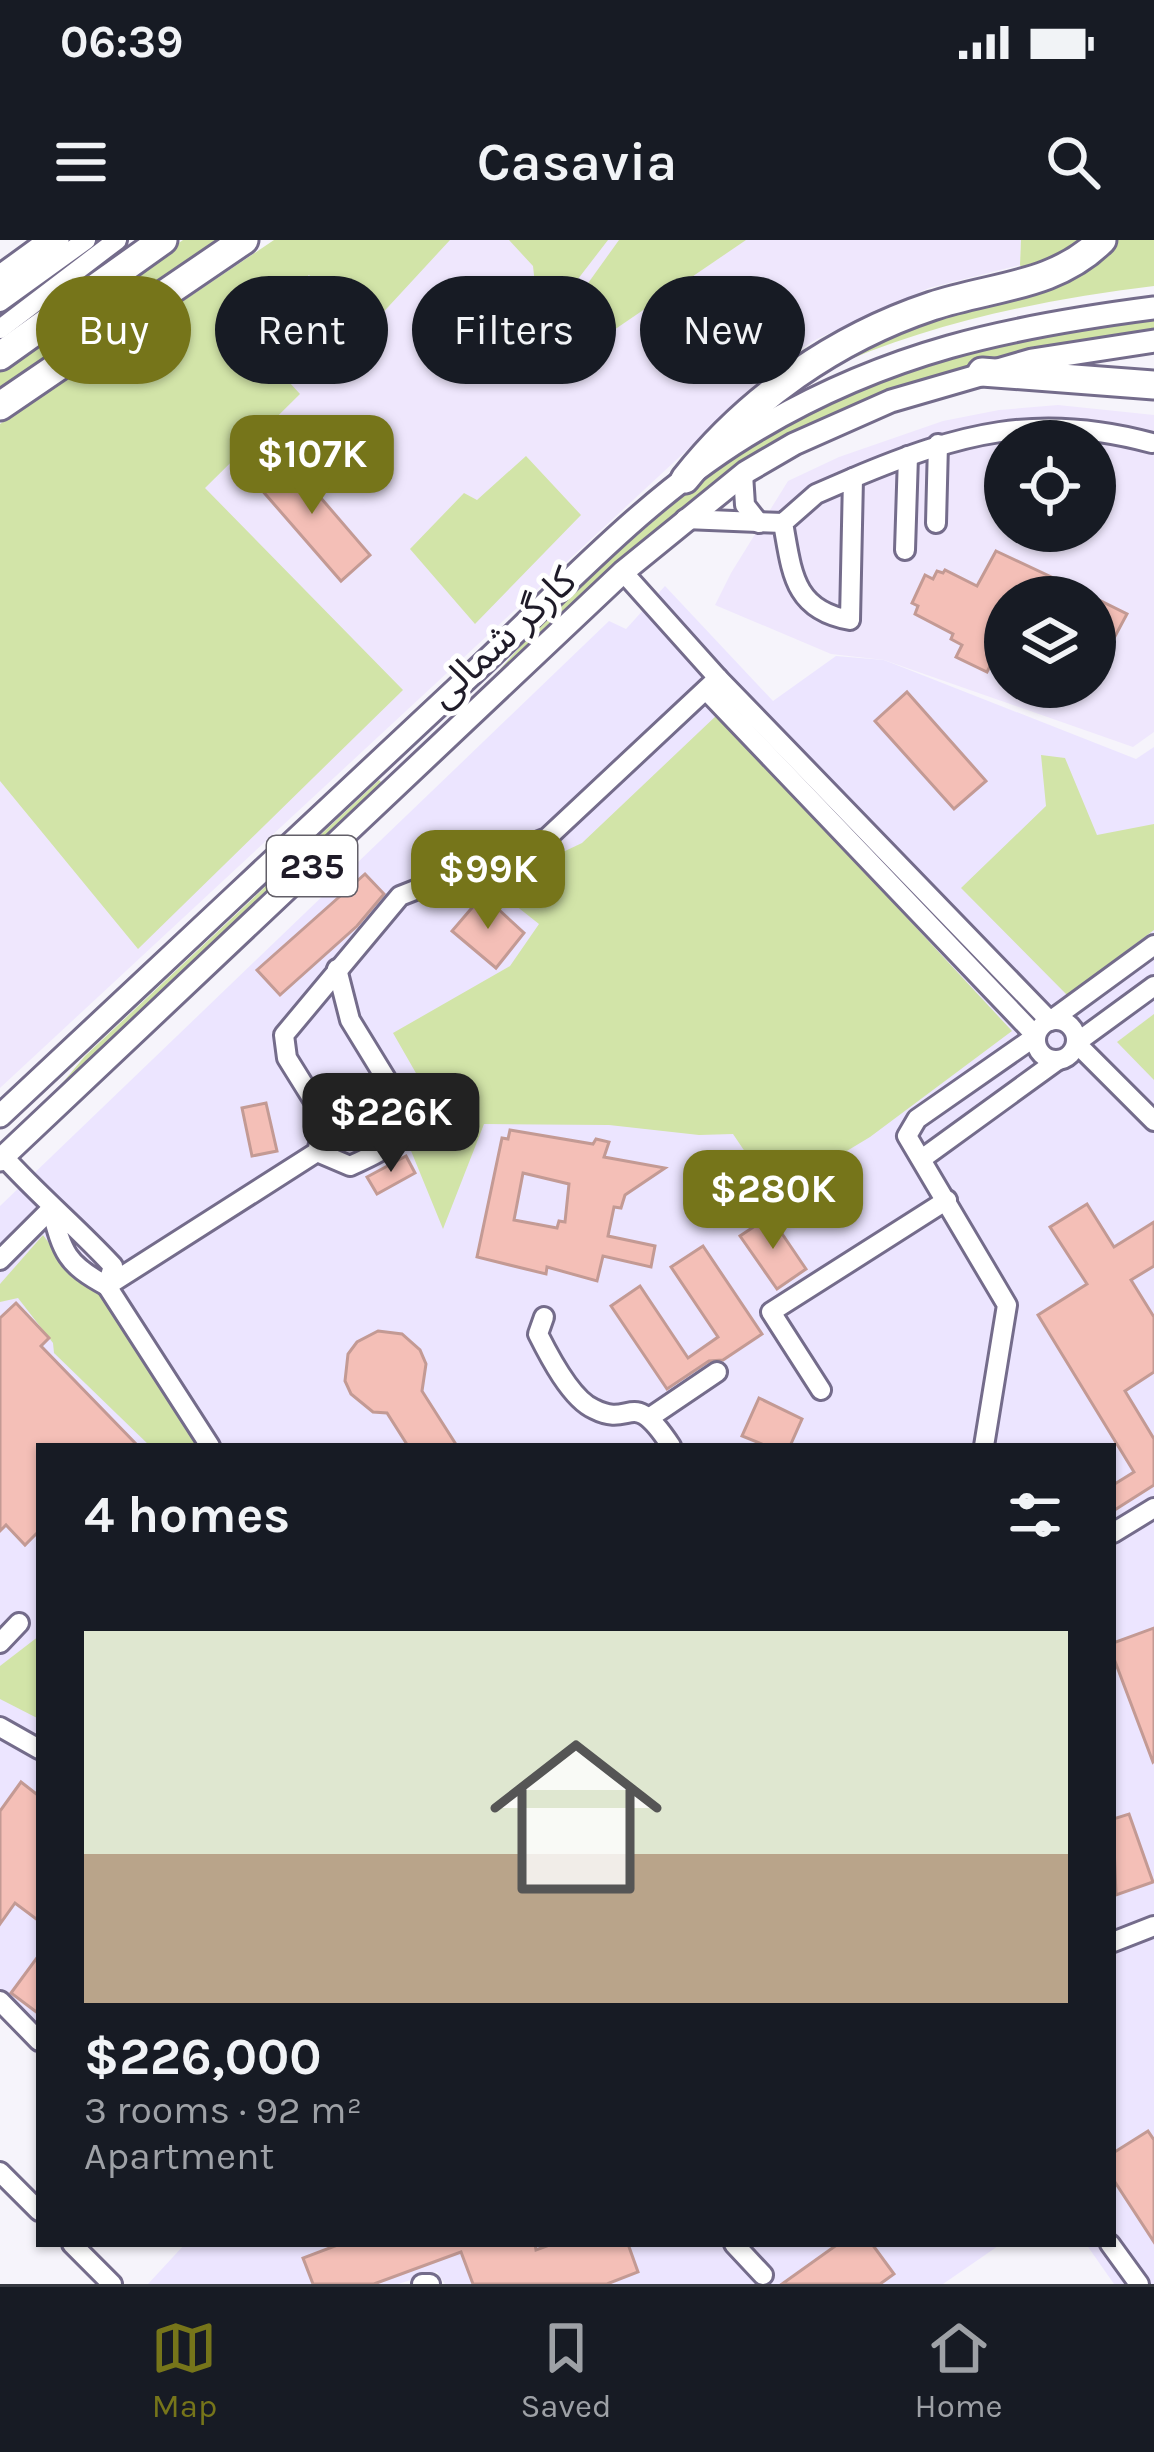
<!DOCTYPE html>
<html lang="en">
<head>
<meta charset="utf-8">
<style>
	body { margin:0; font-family:Karla,"Noto Sans Arabic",sans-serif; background:#242831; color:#f1f3f6; height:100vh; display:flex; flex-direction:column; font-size:45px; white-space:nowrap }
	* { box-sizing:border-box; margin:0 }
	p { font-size:39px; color:#9ea1a6 }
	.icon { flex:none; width:66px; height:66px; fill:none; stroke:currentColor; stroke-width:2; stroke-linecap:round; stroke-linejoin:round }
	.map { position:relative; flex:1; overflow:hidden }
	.details { position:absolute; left:36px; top:1203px; width:1080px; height:804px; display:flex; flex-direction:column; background:#171b24; border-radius:0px; box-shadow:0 3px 9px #0004 }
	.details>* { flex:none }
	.top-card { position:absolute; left:36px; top:36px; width:1083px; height:108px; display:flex; gap:24px }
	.tools { position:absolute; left:984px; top:180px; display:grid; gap:24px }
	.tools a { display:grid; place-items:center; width:132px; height:132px; border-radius:50%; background:#171b24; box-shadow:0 3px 9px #0004; font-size:60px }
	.price { position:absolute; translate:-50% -102px; padding:0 27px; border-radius:24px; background:#76751a; color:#fff; font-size:39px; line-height:78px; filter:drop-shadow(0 3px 6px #0008) }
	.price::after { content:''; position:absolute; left:50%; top:72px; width:36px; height:27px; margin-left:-18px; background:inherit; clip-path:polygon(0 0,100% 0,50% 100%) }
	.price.selected { background:#222; color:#fff }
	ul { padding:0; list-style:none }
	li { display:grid; align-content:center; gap:24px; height:636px; padding:0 48px }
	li+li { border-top:3px solid #363941 }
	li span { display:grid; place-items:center; height:372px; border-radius:0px; color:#555 }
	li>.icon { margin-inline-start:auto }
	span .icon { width:216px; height:216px; fill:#fffc; stroke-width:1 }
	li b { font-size:51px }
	h2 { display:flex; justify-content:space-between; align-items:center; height:144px; padding:0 48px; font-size:51px }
	.tag { padding:0 42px; border-radius:54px; background:#171b24; box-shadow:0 3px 9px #0004; font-size:42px; line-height:108px }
	.tag.selected { background:#76751a; color:#fff }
	.status { display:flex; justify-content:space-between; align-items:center; height:84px; padding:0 60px; background:#171b24; direction:ltr }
	.status svg { height:33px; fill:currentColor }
	header { display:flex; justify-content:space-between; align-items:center; height:156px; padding:0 48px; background:#171b24; font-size:54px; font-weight:600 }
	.dock { display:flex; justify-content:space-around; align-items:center; height:168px; border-top:3px solid #363941; background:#171b24; font-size:33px; color:#9ea1a6 }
	.dock a { display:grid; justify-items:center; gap:6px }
	.dock .selected { color:#76751a }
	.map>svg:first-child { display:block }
	.built { fill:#ece5ff }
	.education { fill:#efe7fd; fill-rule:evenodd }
	.green { fill:#d2e4a8 }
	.building { fill:#f4bfb7; stroke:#c39a94; stroke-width:3; fill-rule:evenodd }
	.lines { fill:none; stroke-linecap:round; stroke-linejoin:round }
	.minor-casing { stroke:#746c8b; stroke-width:24 }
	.major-casing { stroke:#746c8b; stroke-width:27 }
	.highway-casing { stroke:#746c8b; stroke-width:33 }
	.minor { stroke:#fff; stroke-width:18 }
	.major { stroke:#fff; stroke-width:21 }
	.highway { stroke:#fff; stroke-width:27 }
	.labels { text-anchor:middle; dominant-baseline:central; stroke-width:10; stroke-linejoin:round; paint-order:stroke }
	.shield { fill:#fff; stroke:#625f68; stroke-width:3 }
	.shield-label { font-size:36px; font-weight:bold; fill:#1f1b28 }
	.street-label { font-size:39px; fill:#1f1b28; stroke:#fff }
</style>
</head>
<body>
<div class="status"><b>06:39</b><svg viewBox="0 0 49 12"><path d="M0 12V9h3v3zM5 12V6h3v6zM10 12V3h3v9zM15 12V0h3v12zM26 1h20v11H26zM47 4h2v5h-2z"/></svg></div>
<header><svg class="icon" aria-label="menu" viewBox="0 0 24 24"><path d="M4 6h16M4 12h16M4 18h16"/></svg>Casavia<svg class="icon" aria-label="search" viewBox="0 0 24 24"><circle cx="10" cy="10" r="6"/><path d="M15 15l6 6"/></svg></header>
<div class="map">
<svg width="1154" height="2044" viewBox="0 0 1154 2044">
	<rect width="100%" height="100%" fill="#f6f4fb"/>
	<!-- built -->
	<g class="built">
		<path d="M 665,346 L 773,461 L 836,416 L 884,420 L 1136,519 L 1154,507 L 1154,2044 L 1114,2044 L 1086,2004 L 1113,2004 L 1113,1206 L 39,1206 L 39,1817 L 0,1777 L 0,966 L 609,381 L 626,389 Z"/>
		<path d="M 185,2004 L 1001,2004 L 943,2044 L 445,2044 L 437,2032 L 398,2044 L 148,2044 Z"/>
	</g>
	<!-- education -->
	<g class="education">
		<path d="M 302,0 L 1021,0 L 1020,25 L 929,48 L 817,99 L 785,119 L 0,848 L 0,200 Z"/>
		<path d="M 1058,165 L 1154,175 L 1154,492 L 1133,507 L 884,420 L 831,414 L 715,365 L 731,333 L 788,241 L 839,217 L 943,181 L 999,170 ZM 1005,201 L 1095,201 L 1095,291 L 1005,291 ZM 1005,357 L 1095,357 L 1095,447 L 1005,447 Z"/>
	</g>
	<!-- green -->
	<g class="green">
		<path d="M 183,0 L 221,0 L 0,149 L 0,132 Z"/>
		<path d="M 274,0 L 450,0 L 365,92 L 309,35 L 240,88 L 300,154 L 205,248 L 403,450 L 138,709 L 0,541 L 0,184 Z"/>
		<path d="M 509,0 L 608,0 L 561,61 L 535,44 L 533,26 Z"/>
		<path d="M 619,0 L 746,0 L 545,137 L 538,113 Z"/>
		<path d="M 1021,0 L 1091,0 L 1025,34 L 1020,25 Z"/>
		<path d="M 1108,0 L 1154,0 L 1154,46 C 1040,60 928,83 823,131 L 861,105 Z"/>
		<path d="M 1154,80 L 1154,91 C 986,114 844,148 704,250 C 675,272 649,299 623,323 C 578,365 534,406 489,448 L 487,445 C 522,402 560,365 601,328 C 692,244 785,170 904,131 C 987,104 1069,92 1154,80 Z"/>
		<path d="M 526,216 L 581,275 L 475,384 L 410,309 L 464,253 L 477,260 Z"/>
		<path d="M 718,474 L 1012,791 L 870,897 L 774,955 L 733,894 L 699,895 L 609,885 L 484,884 L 443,989 L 407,901 L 436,868 L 393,793 L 510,726 L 539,684 L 491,646 L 582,603 Z"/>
		<path d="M 1041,515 L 1065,518 L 1097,595 L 1154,584 L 1154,690 L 1067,755 L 961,648 L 1046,566 Z"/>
		<path d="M 379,540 L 387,548 L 34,877 L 85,816 Z"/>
		<path d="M 1154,774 L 1154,840 L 1117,802 Z"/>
		<path d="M 43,995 L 78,1042 L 103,1049 L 201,1206 L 150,1206 L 54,1113 L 53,1103 L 18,1058 L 0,1062 L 0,1044 Z"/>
		<path d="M 39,1396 L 39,1479 L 0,1459 L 0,1426 Z"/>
	</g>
	<!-- building -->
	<g class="building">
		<path d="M 283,214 L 370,315 L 341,341 L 253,240 Z"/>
		<path d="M 996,311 L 1094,357 L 1005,357 L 1005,397 L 987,432 L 956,417 L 962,405 L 951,399 L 953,394 L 915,374 L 918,366 L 912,363 L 925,335 L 933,339 L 937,331 L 943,333 L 945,330 L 977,346 Z"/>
		<path d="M 1095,358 L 1127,374 L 1105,415 L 1095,407 Z"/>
		<path d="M 907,452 L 986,541 L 954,569 L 875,481 Z"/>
		<path d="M 365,634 L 384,654 L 357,686 L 280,755 L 257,730 Z"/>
		<path d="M 483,655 L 524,693 L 496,728 L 452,691 Z"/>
		<path d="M 266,863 L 277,911 L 252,916 L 242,868 Z"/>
		<path d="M 510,890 L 593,904 L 596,899 L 609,902 L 604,917 L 665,928 L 625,955 L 621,968 L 614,967 L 608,996 L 655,1006 L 651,1027 L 603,1016 L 597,1041 L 547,1027 L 546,1034 L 477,1017 L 502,898 L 508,899 ZM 523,933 L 569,944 L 565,982 L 559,981 L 557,988 L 514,980 Z"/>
		<path d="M 406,916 L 415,933 L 377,954 L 367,937 Z"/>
		<path d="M 1087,964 L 1114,1007 L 1154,982 L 1154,1026 L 1131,1040 L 1154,1077 L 1154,1132 L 1125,1151 L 1154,1199 L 1154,1245 L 1113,1271 L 1113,1245 L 1134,1232 L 1038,1075 L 1087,1044 L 1050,987 Z"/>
		<path d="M 770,976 L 806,1029 L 777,1049 L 740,996 Z"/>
		<path d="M 703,1006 L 762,1094 L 723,1120 L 709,1121 L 667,1149 L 611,1066 L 640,1046 L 688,1118 L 718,1097 L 671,1027 Z"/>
		<path d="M 16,1063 L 49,1098 L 41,1106 L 138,1206 L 39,1206 L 39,1291 L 25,1305 L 6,1285 L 0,1291 L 0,1078 Z"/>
		<path d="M 378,1091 L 402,1094 L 420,1110 L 426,1124 L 422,1151 L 457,1206 L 408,1206 L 387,1173 L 373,1172 L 351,1154 L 345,1141 L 348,1114 L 357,1102 Z"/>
		<path d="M 759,1158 L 802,1179 L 790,1206 L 767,1206 L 742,1196 Z"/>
		<path d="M 1154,1388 L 1154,1521 L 1153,1522 L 1113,1416 L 1113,1403 Z"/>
		<path d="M 21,1542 L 39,1556 L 39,1681 L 15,1663 L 0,1684 L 0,1571 Z"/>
		<path d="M 1129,1574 L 1153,1642 L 1116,1655 L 1113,1579 Z"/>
		<path d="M 39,1715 L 39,1774 L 11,1753 Z"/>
		<path d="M 1148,1891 L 1154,1900 L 1154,2002 L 1113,1939 L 1113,1913 Z"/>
		<path d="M 340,2004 L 535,2004 L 536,2010 L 552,2004 L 628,2004 L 638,2032 L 607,2044 L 473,2044 L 461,2012 L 374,2044 L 313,2044 L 303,2018 Z"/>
		<path d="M 838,2004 L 872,2004 L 894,2034 L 880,2044 L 782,2044 Z"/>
	</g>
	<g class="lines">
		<defs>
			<g id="minor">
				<path d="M 0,62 L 86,0"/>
				<path d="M 0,89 L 117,0"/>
				<path d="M 743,234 L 745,265 L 759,283"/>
				<path d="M 853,238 C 960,193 1038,172 1152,203"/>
				<path d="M 685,279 L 783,283 C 792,332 793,370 850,380 L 853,238 L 816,254 L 783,283"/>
				<path d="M 936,283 L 938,204"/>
				<path d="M 905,310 L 908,216"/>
				<path d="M 623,332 L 718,438 L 1050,781 L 1154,705"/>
				<path d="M 706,450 L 1036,796 L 917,879 L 907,896 L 1007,1065 L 984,1206"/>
				<path d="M 1154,746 L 1076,803 L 1154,881"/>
				<circle cx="1056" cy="800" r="20"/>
				<path d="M 317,912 L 350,926 C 378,913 401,906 407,873 L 350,780 L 337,729"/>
				<path d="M 3,916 C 39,956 77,987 113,1026 L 107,1046 C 66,1024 63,1013 51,969"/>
				<path d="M 923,918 L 1058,820"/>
				<path d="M 0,1020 L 51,969"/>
				<path d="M 544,1077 L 538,1094 C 549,1116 571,1159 594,1169 C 633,1189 631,1145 671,1206"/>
				<path d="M 821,1150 L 771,1072 L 947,960"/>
				<path d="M 652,1176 L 717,1132"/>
				<path d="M 210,1206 L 107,1046 L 317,912 L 325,879 L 287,818 L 284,795 L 400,656 L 547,598 L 718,438"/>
				<path d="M 1113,1293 L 1154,1268"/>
				<path d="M 0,1403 L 19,1383"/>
				<path d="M 0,1487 L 39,1509"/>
				<path d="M 1113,1702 L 1154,1686"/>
				<path d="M 0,1761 L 39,1801"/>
				<path d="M 0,1932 L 39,1971"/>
				<path d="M 72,2004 L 112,2044"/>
				<path d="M 734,2004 L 763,2035"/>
				<path d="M 1110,2004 L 1139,2044"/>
				<path d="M 422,2044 L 430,2044"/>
			</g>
			<g id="major">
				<path d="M 0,876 C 157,730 313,582 470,436 C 561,351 650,252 758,189 C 888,112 1007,87 1154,68"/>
				<path d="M 0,920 L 623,332 L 746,232 L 794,204 L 891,161 L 1032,120 L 1154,101"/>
			</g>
			<g id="highway">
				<path d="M 0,40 L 55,0"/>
				<path d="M 0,116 L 163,0"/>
				<path d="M 982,132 L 1154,145"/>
				<path d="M 0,166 L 244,0"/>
				<path d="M 685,239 C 748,159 836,98 932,66 C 992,46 1055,47 1102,0"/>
			</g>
		</defs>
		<!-- minor casing -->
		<use href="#minor" class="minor-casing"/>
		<!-- major casing -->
		<use href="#major" class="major-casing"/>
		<!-- highway casing -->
		<use href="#highway" class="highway-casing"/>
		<!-- minor -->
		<use href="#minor" class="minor"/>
		<!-- major -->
		<use href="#major" class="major"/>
		<!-- highway -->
		<use href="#highway" class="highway"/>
	</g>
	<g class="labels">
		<!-- shield labels -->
		<rect class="shield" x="267" y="596" width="90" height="60" rx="9"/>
		<g class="shield-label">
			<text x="312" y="626">235</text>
		</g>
		<!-- street labels -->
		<g class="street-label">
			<text transform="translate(502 397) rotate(-43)">کارگر شمالی</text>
		</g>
	</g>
</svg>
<div class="tools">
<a><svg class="icon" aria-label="locate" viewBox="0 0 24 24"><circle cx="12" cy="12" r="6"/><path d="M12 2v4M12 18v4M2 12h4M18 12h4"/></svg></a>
<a><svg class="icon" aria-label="layers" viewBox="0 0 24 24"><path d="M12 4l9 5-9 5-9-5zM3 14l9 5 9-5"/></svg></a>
</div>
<b class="price" style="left:312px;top:277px">$107K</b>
<b class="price" style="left:488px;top:692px">$99K</b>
<b class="price selected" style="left:391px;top:935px">$226K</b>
<b class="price" style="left:773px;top:1012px">$280K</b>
<div class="top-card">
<a class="tag selected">Buy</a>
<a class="tag">Rent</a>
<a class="tag">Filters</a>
<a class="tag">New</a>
</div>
<section class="details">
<h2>4 homes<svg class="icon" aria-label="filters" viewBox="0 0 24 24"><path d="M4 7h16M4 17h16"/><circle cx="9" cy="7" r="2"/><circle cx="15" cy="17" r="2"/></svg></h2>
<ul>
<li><span style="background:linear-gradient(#dfe7d0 60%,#b9a48a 0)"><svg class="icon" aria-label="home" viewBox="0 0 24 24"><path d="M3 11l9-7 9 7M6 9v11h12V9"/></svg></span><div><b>$226,000</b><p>3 rooms · 92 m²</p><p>Apartment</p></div></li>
</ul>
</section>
</div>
<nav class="dock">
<a class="selected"><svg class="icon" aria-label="map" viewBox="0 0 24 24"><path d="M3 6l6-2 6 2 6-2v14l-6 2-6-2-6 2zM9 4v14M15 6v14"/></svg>Map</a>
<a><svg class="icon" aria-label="saved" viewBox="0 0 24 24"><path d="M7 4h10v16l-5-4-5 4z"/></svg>Saved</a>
<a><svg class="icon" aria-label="home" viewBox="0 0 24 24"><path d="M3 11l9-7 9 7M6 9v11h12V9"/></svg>Home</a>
</nav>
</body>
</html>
